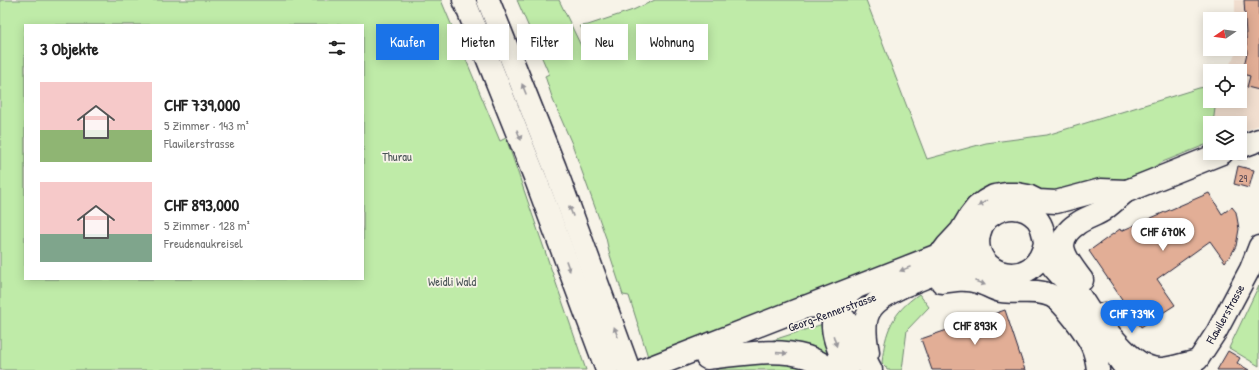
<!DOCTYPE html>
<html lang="de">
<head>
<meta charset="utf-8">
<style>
	body { margin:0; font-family:"Patrick Hand",sans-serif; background:#f6f6f6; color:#222; height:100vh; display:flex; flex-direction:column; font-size:15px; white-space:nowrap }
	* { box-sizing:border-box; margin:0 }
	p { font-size:13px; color:#767676 }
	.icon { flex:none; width:22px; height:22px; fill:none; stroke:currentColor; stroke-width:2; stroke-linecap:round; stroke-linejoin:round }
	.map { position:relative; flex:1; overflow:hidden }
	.details { position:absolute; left:24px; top:24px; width:340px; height:256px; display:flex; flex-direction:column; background:#fff; border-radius:0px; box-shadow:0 2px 10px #0003 }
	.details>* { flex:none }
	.guide { position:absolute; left:376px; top:24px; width:380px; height:36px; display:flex; gap:8px }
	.needle { width:26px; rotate:257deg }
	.controls { position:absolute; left:1203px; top:12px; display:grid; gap:8px }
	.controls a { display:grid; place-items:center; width:44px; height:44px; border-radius:0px; background:#fff; box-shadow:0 2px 10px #0003; font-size:20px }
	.price { position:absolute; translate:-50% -34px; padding:0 9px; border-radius:14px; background:#fff; color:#222; font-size:13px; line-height:26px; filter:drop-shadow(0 1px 2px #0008) }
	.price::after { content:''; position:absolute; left:50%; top:24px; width:12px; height:9px; margin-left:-6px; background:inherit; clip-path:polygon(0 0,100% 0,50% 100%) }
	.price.selected { background:#1a73e8; color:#fff }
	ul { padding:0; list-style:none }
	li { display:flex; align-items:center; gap:12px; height:100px; padding:0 16px }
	li span { display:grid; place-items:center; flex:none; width:112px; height:80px; border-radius:0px; color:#555 }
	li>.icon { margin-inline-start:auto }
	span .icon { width:48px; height:48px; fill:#fffc; stroke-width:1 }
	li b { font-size:17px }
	h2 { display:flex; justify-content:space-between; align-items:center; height:48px; padding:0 16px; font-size:17px }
	.chip { padding:0 14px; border-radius:0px; background:#fff; box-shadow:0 2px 10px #0003; font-size:14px; line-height:36px }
	.chip.selected { background:#1a73e8; color:#fff }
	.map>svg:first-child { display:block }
	.built { fill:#f1decf }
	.green { fill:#bfeba8; stroke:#708672; fill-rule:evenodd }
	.building { fill:#e2ae96; stroke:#22223b }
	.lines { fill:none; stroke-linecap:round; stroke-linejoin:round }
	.secondary-casing { stroke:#22223b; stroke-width:23 }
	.primary-casing { stroke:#22223b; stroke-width:25 }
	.trunk-casing { stroke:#22223b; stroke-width:25 }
	.motorway-casing { stroke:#22223b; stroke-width:25 }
	.secondary { stroke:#f7f3e8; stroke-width:20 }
	.primary { stroke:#f7f3e8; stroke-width:22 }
	.trunk { stroke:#f7f3e8; stroke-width:22 }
	.motorway { stroke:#f7f3e8; stroke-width:22 }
	.oneway { fill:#97959a }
	.labels { text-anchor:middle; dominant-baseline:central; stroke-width:3.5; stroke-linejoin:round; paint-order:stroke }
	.number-label { font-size:10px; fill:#524552 }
	.park-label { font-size:12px; fill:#495456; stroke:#f7f3e8 }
	.street-label { font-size:12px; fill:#22223b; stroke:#f7f3e8 }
</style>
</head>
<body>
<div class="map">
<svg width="1259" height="370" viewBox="0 0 1259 370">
	<rect width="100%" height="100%" fill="#f7f3e8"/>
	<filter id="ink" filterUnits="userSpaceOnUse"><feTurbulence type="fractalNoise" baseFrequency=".025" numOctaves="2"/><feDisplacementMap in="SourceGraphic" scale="8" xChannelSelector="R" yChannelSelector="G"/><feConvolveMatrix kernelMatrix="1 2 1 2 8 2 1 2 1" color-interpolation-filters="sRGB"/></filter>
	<g filter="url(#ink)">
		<!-- built -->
		<path class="built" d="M 1235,0 L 1259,0 L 1259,125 L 1240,133 L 1240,123 L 1213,123 L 1216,101 L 1240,101 L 1240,71 L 1226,71 L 1236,53 L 1236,49 L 1240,49 L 1240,19 L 1235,19 Z"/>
		<!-- green -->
		<g class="green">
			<path d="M 0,0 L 441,0 L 500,141 L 506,138 L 586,370 L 0,370 ZM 25,25 L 363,25 L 363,279 L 25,279 Z"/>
			<path d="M 517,0 L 559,0 L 583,50 L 587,45 L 586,35 L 580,26 L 588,25 L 633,10 L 655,0 L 866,0 L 927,159 L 986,143 L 1047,135 L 1199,88 L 1210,86 L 1210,101 L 1216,101 L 1213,123 L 1210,123 L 1210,143 L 1160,163 L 1149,170 L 1120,181 L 954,230 L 922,252 L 649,360 L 629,296 L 623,295 L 609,252 L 606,238 L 600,221 L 572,144 L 553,100 L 545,76 L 549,74 Z"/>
			<path d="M 1259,285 L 1259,366 L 1229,348 Z"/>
			<path d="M 919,294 L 929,307 L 907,330 L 902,370 L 887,370 L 886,367 L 882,363 C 885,331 892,313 919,294 Z"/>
			<path d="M 826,323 L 839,362 L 764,343 Z"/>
			<path d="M 775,358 L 818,370 L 715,370 L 739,362 Z"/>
		</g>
		<!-- building -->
		<g class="building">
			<path d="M 1244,0 L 1259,0 L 1259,90 L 1247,87 L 1250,76 L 1242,74 L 1247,53 Z"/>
			<path d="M 1238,166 L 1254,170 L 1249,188 L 1234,184 Z"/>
			<path d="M 1209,193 L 1222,214 L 1232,207 L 1236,212 L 1239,229 L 1236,246 L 1232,253 L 1225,262 L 1210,241 L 1157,279 L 1175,305 L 1141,327 L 1089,251 L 1120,229 L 1121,231 Z"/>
			<path d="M 1005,310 L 1025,370 L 932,370 L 921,339 Z"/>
			<path d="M 1228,351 L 1240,358 L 1237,363 L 1249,370 L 1217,370 Z"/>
		</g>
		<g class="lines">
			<defs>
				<g id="secondary">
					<path d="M 1110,333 C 1122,347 1141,370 1163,368 C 1173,367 1184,363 1194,361"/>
					<path d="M 1181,370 L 1198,360 L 1217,331 L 1250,269 L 1259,246"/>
				</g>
				<g id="primary">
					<path d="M 1240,147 L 1259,140"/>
					<path d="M 1112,197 L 1222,153"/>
					<path d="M 1045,243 C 1036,293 970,277 979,234 C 985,208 1019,199 1037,219 C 1047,231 1043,248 1050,262 C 1056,273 1068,281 1076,291 C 1083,300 1088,311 1095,319 C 1098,322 1103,326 1106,329"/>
					<path d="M 941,254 L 947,246 L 961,231 L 970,216 L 977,207 L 985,201 L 994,196 L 1006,194 L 1017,194 L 1028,196 L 1038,201 L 1056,202 L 1101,190 L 1126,191"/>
					<path d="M 1082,280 C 1068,261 1050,242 1077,224 C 1085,218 1094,216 1102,211 C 1110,205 1118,198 1126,191"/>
					<path d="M 1104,314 L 1109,346 L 1127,370"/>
					<path d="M 1078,323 C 1090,340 1096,349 1098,370"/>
				</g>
				<g id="trunk">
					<path d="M 942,282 C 954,280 966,278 978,282 C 986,284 992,289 1001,291 C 1018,294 1036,288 1052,296 C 1062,301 1071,315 1078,323"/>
					<path d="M 896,289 L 946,269 L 961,265 L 989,266"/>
					<path d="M 644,370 L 941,254 C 960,249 965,247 979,233"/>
				</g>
				<g id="motorway">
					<path d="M 464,0 L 535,177 L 607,370"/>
					<path d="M 488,0 L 555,168 L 629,370"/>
					<path d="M 804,307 C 811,307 819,305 826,307 C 844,311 850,327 857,342 C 862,352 866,361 871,370"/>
					<path d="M 868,352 C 861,316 866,305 899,288"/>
					<path d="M 707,358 C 740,355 775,347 807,357 C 816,360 824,365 832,370"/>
					<path d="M 848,370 C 833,339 821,313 854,289"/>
				</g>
			</defs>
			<!-- secondary casing -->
			<use href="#secondary" class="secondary-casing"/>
			<!-- primary casing -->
			<use href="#primary" class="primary-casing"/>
			<!-- trunk casing -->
			<use href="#trunk" class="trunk-casing"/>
			<!-- motorway casing -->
			<use href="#motorway" class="motorway-casing"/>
			<!-- secondary -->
			<use href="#secondary" class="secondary"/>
			<!-- primary -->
			<use href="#primary" class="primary"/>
			<!-- trunk -->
			<use href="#trunk" class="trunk"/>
			<!-- motorway -->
			<use href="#motorway" class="motorway"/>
		</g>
		<!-- one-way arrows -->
		<defs><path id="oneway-solid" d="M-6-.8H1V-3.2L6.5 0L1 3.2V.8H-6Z"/></defs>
		<g class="oneway">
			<use href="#oneway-solid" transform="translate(524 89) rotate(-112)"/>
			<use href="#oneway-solid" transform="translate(519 135) rotate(68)"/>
			<use href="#oneway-solid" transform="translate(983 203) rotate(146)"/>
			<use href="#oneway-solid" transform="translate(571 211) rotate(-111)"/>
			<use href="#oneway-solid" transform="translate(568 266) rotate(70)"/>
			<use href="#oneway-solid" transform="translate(905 269) rotate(158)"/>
			<use href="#oneway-solid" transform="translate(980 283) rotate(21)"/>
			<use href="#oneway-solid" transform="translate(616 332) rotate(-110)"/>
			<use href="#oneway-solid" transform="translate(835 341) rotate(73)"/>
			<use href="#oneway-solid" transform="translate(782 353) rotate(4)"/>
		</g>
	</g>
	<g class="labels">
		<!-- number labels -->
		<g class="number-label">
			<text x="1243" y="178">29</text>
		</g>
		<!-- park labels -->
		<g class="park-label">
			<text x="397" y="156">Thurau</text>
			<text x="452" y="281">Weidli Wald</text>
		</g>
		<!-- street labels -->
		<g class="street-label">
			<text transform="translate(832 312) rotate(-20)">Georg-Rennerstrasse</text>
			<text transform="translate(1225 314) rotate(-61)">Flawilerstrasse</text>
		</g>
	</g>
</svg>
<div class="controls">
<a><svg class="needle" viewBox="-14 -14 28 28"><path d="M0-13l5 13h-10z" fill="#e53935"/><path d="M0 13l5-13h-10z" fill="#767676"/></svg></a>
<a><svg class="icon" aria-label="locate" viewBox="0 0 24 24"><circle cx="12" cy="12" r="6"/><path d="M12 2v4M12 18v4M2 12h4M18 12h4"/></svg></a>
<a><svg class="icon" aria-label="layers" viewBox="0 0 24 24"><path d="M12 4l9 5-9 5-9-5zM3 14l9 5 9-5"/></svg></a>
</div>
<b class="price" style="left:1163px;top:252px">CHF 670K</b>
<b class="price selected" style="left:1132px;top:334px">CHF 739K</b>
<b class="price" style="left:975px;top:346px">CHF 893K</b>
<div class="guide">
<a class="chip selected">Kaufen</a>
<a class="chip">Mieten</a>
<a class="chip">Filter</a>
<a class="chip">Neu</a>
<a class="chip">Wohnung</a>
</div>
<section class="details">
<h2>3 Objekte<svg class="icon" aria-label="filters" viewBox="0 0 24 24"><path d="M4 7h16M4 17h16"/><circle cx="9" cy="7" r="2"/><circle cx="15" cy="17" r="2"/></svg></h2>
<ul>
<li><span style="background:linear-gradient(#f6c9c9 60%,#8fb573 0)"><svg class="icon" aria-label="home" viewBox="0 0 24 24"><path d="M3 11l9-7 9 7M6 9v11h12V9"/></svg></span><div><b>CHF 739,000</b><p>5 Zimmer · 143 m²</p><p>Flawilerstrasse</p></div></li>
<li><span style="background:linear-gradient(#f6c9c9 65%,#7fa58c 0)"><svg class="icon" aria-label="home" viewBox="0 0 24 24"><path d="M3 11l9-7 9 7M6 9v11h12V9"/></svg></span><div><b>CHF 893,000</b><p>5 Zimmer · 128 m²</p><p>Freudenaukreisel</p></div></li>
</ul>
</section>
</div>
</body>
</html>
